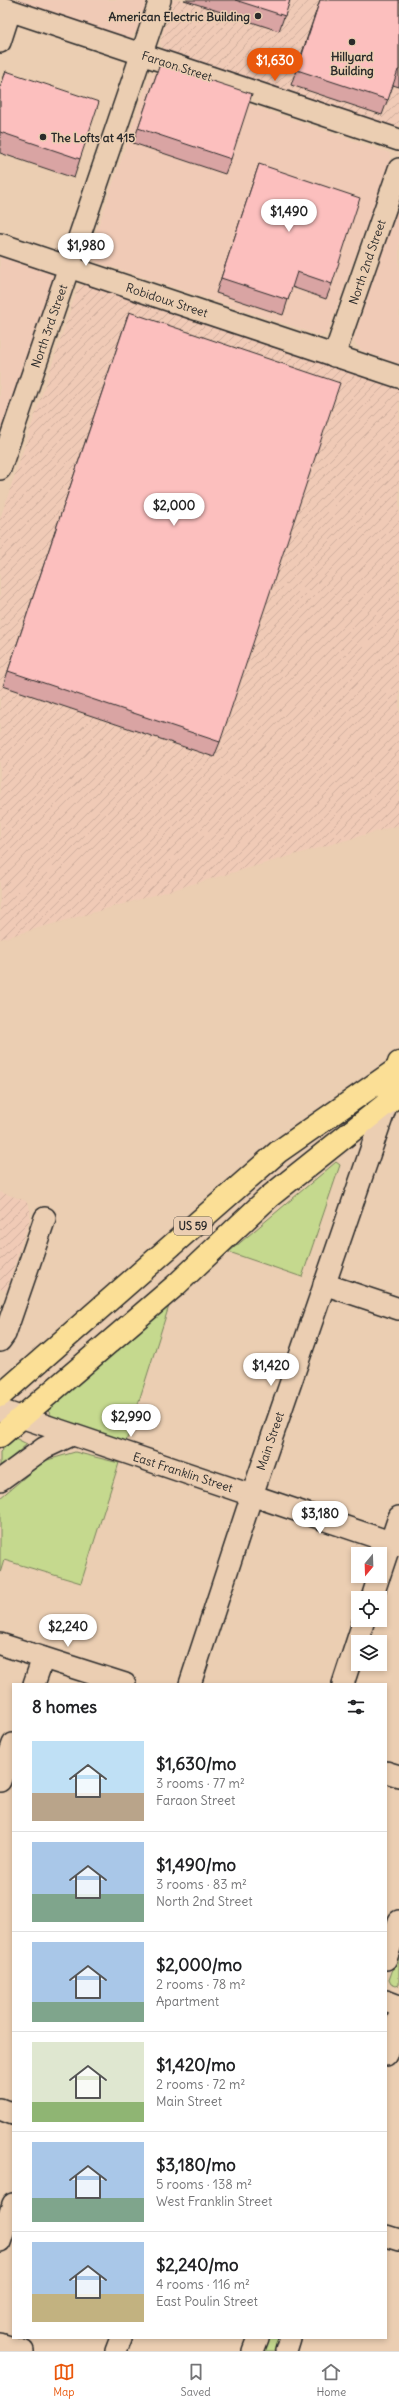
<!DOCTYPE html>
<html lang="en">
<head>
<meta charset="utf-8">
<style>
	body { margin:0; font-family:Delius,sans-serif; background:#f6f6f6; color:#202124; height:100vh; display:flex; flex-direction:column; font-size:15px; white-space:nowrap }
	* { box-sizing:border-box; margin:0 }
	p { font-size:13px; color:#757577 }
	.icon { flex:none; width:22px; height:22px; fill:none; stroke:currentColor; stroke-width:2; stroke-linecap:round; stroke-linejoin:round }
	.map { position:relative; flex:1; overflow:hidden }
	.sheet { position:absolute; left:12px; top:1683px; width:375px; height:656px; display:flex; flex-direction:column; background:#fff; border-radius:0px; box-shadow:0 2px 6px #0003 }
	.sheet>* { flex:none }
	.needle { width:26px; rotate:199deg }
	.tools { position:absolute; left:351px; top:1547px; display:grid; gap:8px }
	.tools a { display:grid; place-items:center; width:36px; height:36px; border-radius:0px; background:#fff; box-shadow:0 2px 6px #0003; font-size:20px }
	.price { position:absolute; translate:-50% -34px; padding:0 9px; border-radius:14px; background:#fff; color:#222; font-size:13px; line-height:26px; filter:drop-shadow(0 1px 2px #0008) }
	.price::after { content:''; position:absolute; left:50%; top:24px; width:12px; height:9px; margin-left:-6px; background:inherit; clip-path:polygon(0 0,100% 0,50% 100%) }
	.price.current { background:#ea580c; color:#fff }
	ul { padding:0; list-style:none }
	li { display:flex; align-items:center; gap:12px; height:100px; padding:0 20px }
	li+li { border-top:1px solid #e0e0e0 }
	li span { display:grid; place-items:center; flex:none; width:112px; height:80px; border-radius:0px; color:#555 }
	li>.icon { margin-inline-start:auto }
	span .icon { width:48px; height:48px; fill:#fffc; stroke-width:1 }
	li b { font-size:17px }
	h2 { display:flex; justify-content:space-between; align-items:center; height:48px; padding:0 20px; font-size:17px }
	.dock { display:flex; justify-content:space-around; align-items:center; height:56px; border-top:1px solid #e0e0e0; background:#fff; font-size:11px; color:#757577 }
	.dock a { display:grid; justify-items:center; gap:2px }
	.dock .current { color:#ea580c }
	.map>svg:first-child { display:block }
	.built { fill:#f0cab6 }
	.industrial { fill:url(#industrial-furrows) }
	.green { fill:#c5d98e; stroke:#78825c }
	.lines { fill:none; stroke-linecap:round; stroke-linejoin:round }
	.minor-casing { stroke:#2b2b2b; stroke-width:24 }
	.major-casing { stroke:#2b2b2b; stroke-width:25 }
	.highway-casing { stroke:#2b2b2b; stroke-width:25 }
	.minor { stroke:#ebceb2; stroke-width:21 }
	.major { stroke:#fbdf96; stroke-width:22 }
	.highway { stroke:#fbdf96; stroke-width:22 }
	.wall { fill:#d9a4a3; stroke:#2b2b2b }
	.building { fill:#fcbfbe; stroke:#2b2b2b }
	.poi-dot { fill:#2b2b2b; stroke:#ebceb2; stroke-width:1.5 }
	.labels { text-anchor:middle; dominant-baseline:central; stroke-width:3; stroke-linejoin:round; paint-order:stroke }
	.shield { fill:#ebceb2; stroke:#655c54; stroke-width:1 }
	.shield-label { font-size:11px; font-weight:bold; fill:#2b2b2b }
	.poi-label { font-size:12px; font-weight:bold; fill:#2b2b2b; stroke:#ebceb2; text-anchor:end }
	.street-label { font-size:12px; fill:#2b2b2b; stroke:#ebceb2 }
</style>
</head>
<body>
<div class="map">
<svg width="399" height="2351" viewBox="0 0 399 2351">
	<defs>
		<pattern id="industrial-furrows" width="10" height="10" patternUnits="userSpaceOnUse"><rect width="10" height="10" fill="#f0cab6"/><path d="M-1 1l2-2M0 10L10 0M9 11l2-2" fill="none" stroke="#ceae9d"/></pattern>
	</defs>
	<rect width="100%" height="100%" fill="#ebceb2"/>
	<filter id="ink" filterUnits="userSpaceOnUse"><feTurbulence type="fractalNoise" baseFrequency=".025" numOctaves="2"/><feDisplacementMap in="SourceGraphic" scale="8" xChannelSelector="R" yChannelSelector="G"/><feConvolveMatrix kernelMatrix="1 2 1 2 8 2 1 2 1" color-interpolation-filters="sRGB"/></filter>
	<g filter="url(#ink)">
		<!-- built -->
		<g class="built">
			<path d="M 12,0 L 147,0 L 135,33 L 130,38 Z"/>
			<path d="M 155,72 L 390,153 L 390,160 L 328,332 L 322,336 L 96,262 L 91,257 L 90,250 L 150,75 Z"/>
			<path d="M 399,203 L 399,364 L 362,351 L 353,341 Z"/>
			<path d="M 0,255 L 52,272 L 54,278 L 0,434 Z"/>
		</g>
		<!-- industrial -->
		<g class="industrial">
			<path d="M 173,0 L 399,0 L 399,130 L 164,51 L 160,43 L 162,35 Z"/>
			<path d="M 85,284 L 94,285 L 399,386 L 399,825 L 0,939 L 0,519 L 78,287 Z"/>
			<path d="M 0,1192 L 26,1201 L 30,1209 L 30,1218 L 6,1291 L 0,1289 Z"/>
		</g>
		<!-- green -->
		<g class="green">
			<path d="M 336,1162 L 340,1165 L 302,1277 L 229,1252 Z"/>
			<path d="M 169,1306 L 126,1442 L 53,1417 L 48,1411 L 53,1403 Z"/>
			<path d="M 15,1438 L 27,1444 L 0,1468 L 0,1452 Z"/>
			<path d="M 75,1452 L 119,1463 L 81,1583 L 4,1560 L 0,1573 L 0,1498 L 44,1461 Z"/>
			<path d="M 399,1952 L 399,1985 L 396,1986 L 391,1984 L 389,1980 Z"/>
			<path d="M 268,2338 L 281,2338 L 276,2351 L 264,2351 Z"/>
		</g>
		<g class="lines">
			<defs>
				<g id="minor">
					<path d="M 0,7 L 399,140"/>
					<path d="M 0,42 L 10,11"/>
					<path d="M 0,244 L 399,377"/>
					<path d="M 334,356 L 399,169"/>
					<path d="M 0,469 L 160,0"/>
					<path d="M 324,1284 L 399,1309"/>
					<path d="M 0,1341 L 5,1334 L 45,1218"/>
					<path d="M 0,1410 L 399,1545"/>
					<path d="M 0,1480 L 44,1448 L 72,1435"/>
					<path d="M 380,1574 L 399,1517"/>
					<path d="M 372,1598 L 379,1576"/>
					<path d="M 0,1644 L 125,1684"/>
					<path d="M 34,1684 L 43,1658"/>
					<path d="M 190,1684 L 252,1495 L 387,1103"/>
					<path d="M 343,1684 L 364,1620"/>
					<path d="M 386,1772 L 399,1776"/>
					<path d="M 0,1781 L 13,1744"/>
					<path d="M 386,1959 L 399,1921"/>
					<path d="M 386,2001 L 399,2006"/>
					<path d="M 386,2055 L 399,2016"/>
					<path d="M 0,2109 L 13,2114"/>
					<path d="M 386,2236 L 399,2240"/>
					<path d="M 0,2242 L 13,2204"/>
					<path d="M 0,2344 L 23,2351"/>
					<path d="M 116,2351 L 121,2338"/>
					<path d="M 253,2351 L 258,2338"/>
					<path d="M 286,2351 L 290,2338"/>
				</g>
				<g id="major">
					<path d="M 0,1396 L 278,1152 L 397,1069"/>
					<path d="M 0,1436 L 176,1285 L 269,1197 L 387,1103 L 399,1063"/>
				</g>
				<g id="highway">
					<path d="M 397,1069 L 399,1068"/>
					<path d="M 387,1103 L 399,1095"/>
				</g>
			</defs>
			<!-- minor casing -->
			<use href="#minor" class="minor-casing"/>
			<!-- major casing -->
			<use href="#major" class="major-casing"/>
			<!-- highway casing -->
			<use href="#highway" class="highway-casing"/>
			<!-- minor -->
			<use href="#minor" class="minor"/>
			<!-- major -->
			<use href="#major" class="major"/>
			<!-- highway -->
			<use href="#highway" class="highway"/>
		</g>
		<!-- wall -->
		<g class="wall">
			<path d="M 184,0 L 290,0 L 279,31 Z"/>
			<path d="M 320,0 L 399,0 L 399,87 L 393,85 L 382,115 L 291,85 Z"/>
			<path d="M 160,64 L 231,159 L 225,174 L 133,143 Z"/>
			<path d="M 6,71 L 80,159 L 74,178 L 0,153 L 0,88 Z"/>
			<path d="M 259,164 L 332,284 L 326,299 L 292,287 L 283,315 L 216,293 Z"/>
			<path d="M 129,312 L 220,742 L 214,757 L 3,686 Z"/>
		</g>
		<!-- building -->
		<g class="building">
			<path d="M 235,0 L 290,0 L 285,16 Z"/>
			<path d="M 320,0 L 399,0 L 399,70 L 398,70 L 388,100 L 297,70 Z"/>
			<path d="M 160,64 L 252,94 L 231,159 L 138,128 Z"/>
			<path d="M 6,71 L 99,102 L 80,159 L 0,132 L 0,89 Z"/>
			<path d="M 259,164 L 360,198 L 332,284 L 297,272 L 288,300 L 221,278 Z"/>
			<path d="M 129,312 L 340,383 L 220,742 L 8,671 Z"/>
		</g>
	</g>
	<!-- markers -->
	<g class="poi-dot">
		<circle cx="258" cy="16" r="4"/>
		<circle cx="352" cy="42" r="4"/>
		<circle cx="43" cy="137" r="4"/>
	</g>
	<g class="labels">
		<!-- shield labels -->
		<rect class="shield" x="174" y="1217" width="38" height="18" rx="3"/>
		<g class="shield-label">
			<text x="193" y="1226">US 59</text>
		</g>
		<!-- poi labels -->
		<g class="poi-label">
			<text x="250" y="16">American Electric Building</text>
			<text x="352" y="56" text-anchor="middle">Hillyard<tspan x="352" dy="14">Building</tspan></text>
			<text x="51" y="137" text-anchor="start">The Lofts at 415</text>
		</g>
		<!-- street labels -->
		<g class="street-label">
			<text transform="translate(177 66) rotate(18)">Faraon Street</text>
			<text transform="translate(367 262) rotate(-71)">North 2nd Street</text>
			<text transform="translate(167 300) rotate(18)">Robidoux Street</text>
			<text transform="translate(49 326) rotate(-71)">North 3rd Street</text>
			<text transform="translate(270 1441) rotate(-71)">Main Street</text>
			<text transform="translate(183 1472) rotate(18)">East Franklin Street</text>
		</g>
	</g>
</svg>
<div class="tools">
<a><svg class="needle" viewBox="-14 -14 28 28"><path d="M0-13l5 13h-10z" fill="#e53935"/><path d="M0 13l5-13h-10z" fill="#757577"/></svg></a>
<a><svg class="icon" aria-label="locate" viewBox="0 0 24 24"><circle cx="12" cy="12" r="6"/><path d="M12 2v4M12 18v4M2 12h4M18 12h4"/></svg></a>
<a><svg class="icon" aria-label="layers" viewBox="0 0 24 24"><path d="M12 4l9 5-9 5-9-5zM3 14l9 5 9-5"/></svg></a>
</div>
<b class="price current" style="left:275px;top:82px">$1,630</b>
<b class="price" style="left:289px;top:233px">$1,490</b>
<b class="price" style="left:86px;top:267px">$1,980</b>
<b class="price" style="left:174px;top:527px">$2,000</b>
<b class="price" style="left:271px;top:1387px">$1,420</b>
<b class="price" style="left:131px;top:1438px">$2,990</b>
<b class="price" style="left:320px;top:1535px">$3,180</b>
<b class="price" style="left:68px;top:1648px">$2,240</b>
<section class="sheet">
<h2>8 homes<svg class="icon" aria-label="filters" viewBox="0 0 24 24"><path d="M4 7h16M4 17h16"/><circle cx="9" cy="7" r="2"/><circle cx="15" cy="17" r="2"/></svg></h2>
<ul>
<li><span style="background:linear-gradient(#bfe0f5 65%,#b9a48a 0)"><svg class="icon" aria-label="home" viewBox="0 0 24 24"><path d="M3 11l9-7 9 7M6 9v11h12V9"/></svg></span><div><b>$1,630/mo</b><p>3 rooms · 77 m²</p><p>Faraon Street</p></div></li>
<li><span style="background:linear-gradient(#a9c7e8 65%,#7fa58c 0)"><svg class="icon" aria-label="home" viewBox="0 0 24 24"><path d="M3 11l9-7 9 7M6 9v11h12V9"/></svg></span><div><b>$1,490/mo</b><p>3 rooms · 83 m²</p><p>North 2nd Street</p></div></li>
<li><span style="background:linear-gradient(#a9c7e8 75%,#7fa58c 0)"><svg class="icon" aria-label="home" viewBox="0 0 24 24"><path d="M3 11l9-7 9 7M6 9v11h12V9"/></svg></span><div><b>$2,000/mo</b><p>2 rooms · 78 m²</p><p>Apartment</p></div></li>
<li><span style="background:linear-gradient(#dfe7d0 75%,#8fb573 0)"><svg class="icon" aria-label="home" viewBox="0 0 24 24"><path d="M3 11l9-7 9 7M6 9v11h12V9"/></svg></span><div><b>$1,420/mo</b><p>2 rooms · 72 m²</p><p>Main Street</p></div></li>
<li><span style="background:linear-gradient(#a9c7e8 70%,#7fa58c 0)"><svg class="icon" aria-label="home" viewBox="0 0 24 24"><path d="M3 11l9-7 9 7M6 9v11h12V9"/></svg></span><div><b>$3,180/mo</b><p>5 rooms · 138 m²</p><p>West Franklin Street</p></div></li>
<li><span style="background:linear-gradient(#a9c7e8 65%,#c2b280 0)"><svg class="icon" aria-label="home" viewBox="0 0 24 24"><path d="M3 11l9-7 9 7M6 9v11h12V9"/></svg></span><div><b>$2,240/mo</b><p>4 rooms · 116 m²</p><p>East Poulin Street</p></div></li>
</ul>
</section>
</div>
<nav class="dock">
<a class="current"><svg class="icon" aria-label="map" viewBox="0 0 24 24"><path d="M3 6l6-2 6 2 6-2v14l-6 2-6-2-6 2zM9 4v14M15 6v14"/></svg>Map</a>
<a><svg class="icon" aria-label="saved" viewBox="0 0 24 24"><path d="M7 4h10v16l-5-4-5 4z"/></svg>Saved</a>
<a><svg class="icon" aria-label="home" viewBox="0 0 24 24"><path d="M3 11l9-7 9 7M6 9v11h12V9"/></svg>Home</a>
</nav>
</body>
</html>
